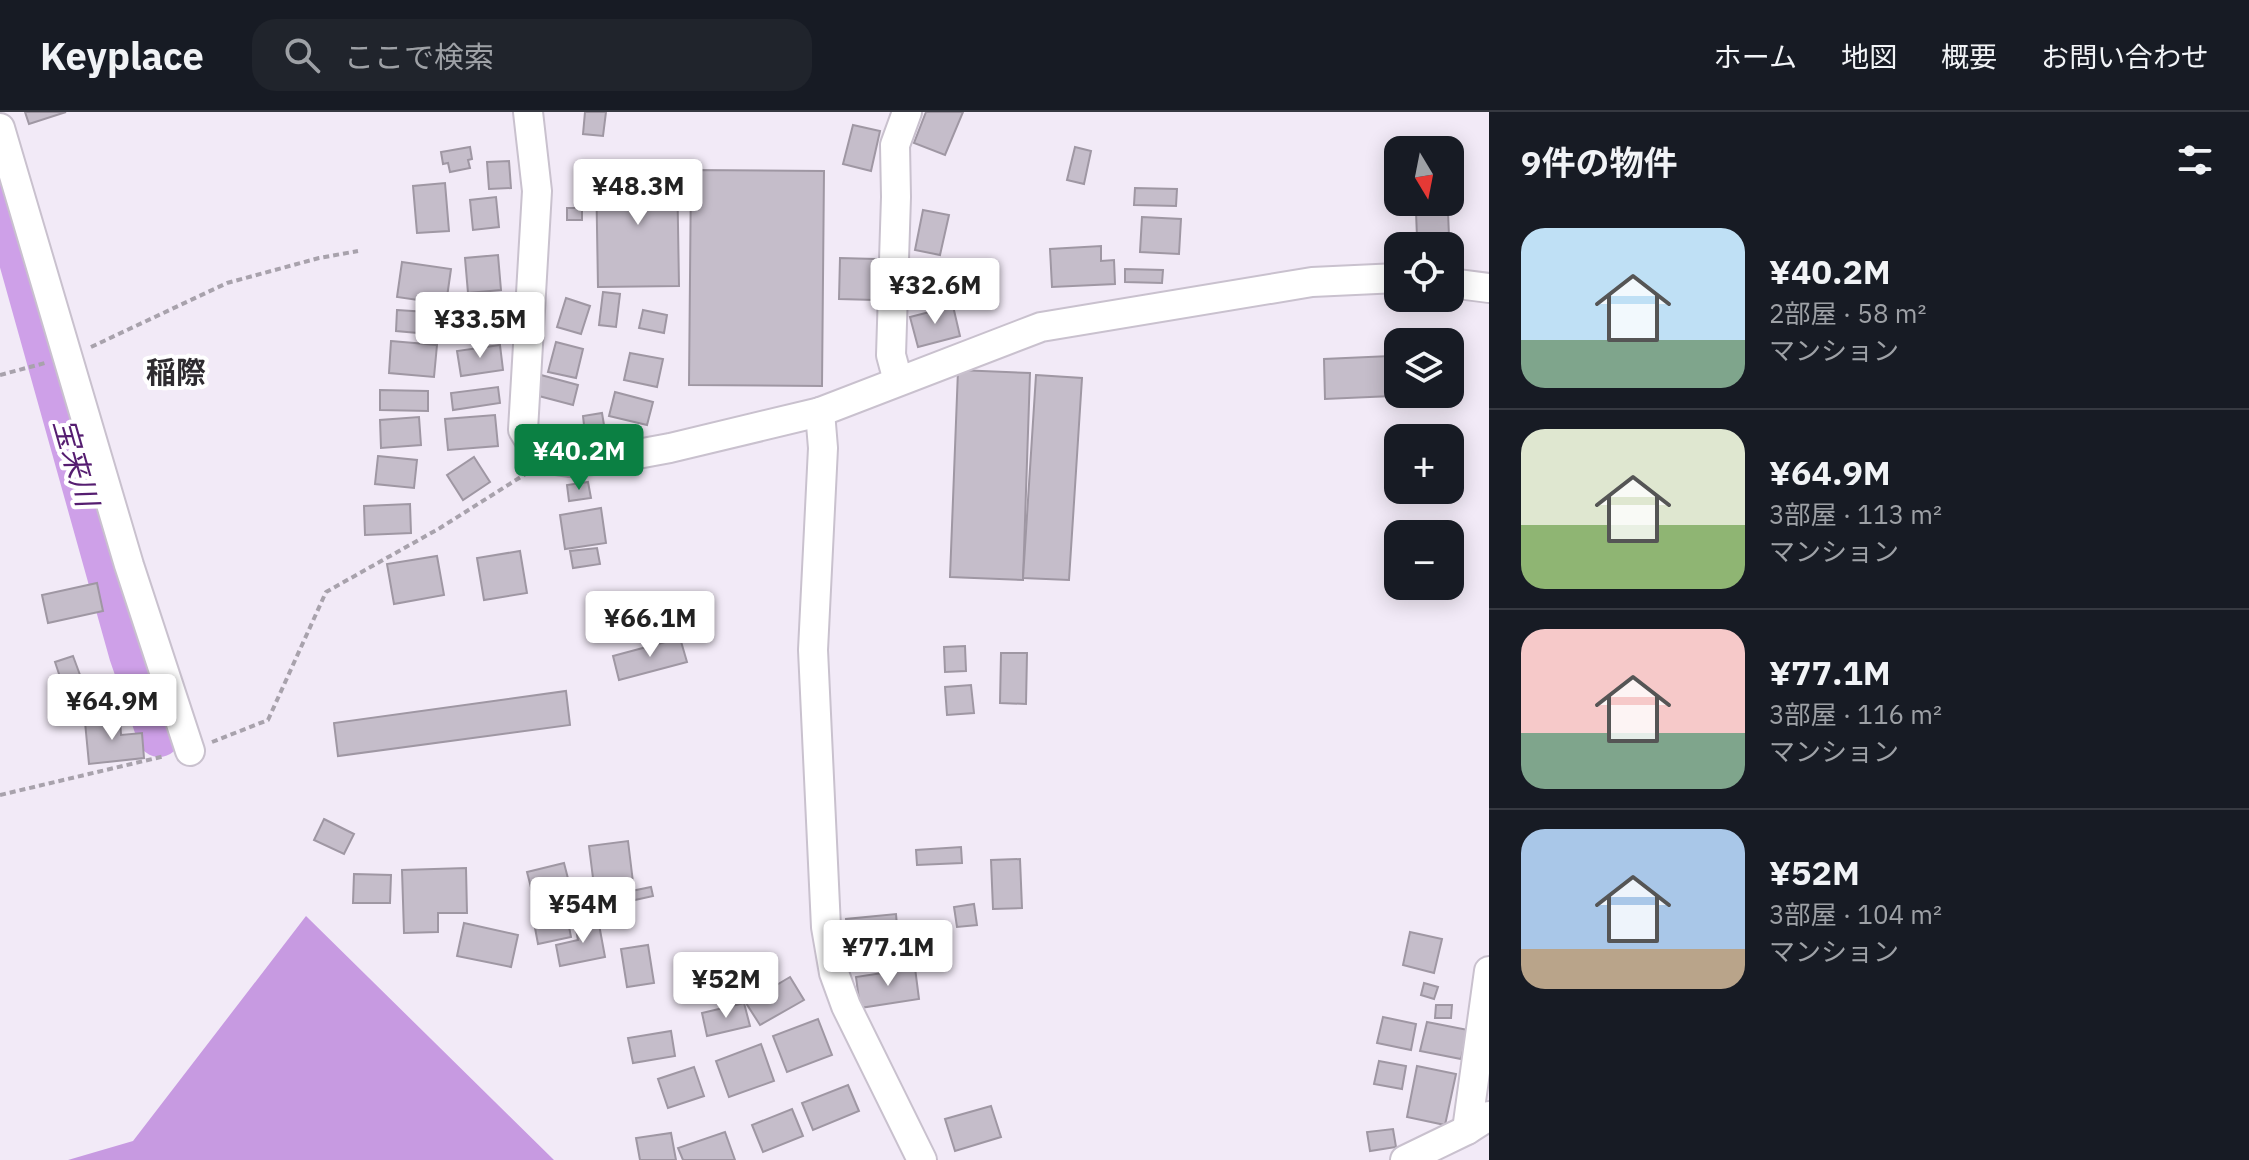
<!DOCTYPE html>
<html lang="ja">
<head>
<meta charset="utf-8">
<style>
	body { margin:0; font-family:"IBM Plex Sans","Noto Sans JP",sans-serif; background:#20242c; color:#f1f3f6; height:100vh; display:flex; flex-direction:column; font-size:30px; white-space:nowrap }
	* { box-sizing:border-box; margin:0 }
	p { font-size:26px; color:#9ea1a6 }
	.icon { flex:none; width:44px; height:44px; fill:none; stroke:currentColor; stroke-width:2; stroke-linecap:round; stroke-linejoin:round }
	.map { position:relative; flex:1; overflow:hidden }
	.drawer { display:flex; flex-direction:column; background:#171b24; width:760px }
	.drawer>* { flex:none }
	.needle { width:52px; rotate:170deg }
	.buttons { position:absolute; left:1384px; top:24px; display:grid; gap:16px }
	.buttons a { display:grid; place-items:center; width:80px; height:80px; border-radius:16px; background:#171b24; box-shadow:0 4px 20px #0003; font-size:40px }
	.price { position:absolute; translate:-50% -68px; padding:0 18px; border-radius:8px; background:#fff; color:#222; font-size:26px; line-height:52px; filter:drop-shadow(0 2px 4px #0008) }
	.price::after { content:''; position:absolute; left:50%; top:48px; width:24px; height:18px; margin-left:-12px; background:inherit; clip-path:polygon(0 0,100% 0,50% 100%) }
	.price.current { background:#0b8043; color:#fff }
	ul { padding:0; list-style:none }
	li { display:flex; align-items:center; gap:24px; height:200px; padding:0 32px }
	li+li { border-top:2px solid #363941 }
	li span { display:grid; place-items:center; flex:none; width:224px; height:160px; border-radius:24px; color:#555 }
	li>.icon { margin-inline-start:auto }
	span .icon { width:96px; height:96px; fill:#fffc; stroke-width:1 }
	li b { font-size:34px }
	h2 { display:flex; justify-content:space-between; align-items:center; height:96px; padding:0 32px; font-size:34px }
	header { display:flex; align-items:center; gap:48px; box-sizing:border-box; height:112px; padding:0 40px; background:#171b24; border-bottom:2px solid #363941 }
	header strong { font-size:38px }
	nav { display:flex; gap:44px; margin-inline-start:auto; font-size:28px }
	.search { width:560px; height:72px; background:#20242c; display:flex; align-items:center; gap:20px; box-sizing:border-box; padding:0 28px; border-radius:24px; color:#9ea1a6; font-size:30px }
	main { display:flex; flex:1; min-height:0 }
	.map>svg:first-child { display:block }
	.forest { fill:#c79ae1 }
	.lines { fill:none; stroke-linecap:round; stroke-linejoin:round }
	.river { stroke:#cea0e8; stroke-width:44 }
	.building { fill:#c5bdca; stroke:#9f97a3; stroke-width:2 }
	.minor-casing { stroke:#c9c1ce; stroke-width:32 }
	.path { stroke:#a8a2ac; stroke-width:4; stroke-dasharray:6 4; stroke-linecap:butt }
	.minor { stroke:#fff; stroke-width:28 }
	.labels { text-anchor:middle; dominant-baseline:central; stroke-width:8; stroke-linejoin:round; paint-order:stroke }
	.neighbourhood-label { font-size:30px; font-weight:bold; fill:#2e2b30; stroke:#fff }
	.water-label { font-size:30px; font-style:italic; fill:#551d70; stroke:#fff }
</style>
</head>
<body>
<header>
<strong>Keyplace</strong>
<div class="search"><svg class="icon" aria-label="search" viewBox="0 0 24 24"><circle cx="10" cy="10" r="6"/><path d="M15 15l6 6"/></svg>ここで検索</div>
<nav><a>ホーム</a><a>地図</a><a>概要</a><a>お問い合わせ</a></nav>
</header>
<main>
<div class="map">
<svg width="1489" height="1048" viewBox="0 0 1489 1048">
	<rect width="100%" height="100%" fill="#f2eaf7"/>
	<!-- forest -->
	<path class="forest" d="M 306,804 L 554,1048 L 68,1048 L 133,1029 Z"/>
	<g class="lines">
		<!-- river -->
		<path class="river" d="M 0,74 L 131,542 L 159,623"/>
	</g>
	<!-- building -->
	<g class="building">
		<path d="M 25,0 L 66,0 L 29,12 Z"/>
		<path d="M 585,0 L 606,0 L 603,24 L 583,22 Z"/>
		<path d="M 926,0 L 963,0 L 945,43 L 914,31 Z"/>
		<path d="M 853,13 L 880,19 L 871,59 L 843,52 Z"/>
		<path d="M 470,35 L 472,47 L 468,48 L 470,56 L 450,60 L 448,51 L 443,52 L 441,40 Z"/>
		<path d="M 1075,35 L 1091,39 L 1084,72 L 1067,68 Z"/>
		<path d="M 509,49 L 511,76 L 489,77 L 487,50 Z"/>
		<path d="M 677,54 L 679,174 L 598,175 L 596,56 Z"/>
		<path d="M 691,58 L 824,59 L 822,274 L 689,273 Z"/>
		<path d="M 445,71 L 449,119 L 417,121 L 413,74 Z"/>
		<path d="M 1135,76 L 1177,77 L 1176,94 L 1134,93 Z"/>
		<path d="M 496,85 L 499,115 L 473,118 L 470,88 Z"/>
		<rect x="567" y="96" width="15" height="12"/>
		<path d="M 923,98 L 949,103 L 940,143 L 915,138 Z"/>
		<path d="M 1416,100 L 1448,100 L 1449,124 L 1417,125 Z"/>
		<path d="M 1142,105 L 1181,107 L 1179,142 L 1140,140 Z"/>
		<path d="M 1101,134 L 1101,149 L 1114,148 L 1115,172 L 1052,175 L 1050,137 Z"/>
		<path d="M 498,143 L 501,178 L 468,181 L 465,146 Z"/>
		<path d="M 840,146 L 876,147 L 875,188 L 839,187 Z"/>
		<path d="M 402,150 L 451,157 L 446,192 L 397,185 Z"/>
		<path d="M 1125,157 L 1163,158 L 1162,171 L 1125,170 Z"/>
		<path d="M 603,180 L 620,182 L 616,215 L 599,213 Z"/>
		<path d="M 566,186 L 590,194 L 581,222 L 557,215 Z"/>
		<path d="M 504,191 L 505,219 L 467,220 L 466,193 Z"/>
		<path d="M 953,194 L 960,224 L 918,235 L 910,205 Z"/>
		<path d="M 397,198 L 442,201 L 440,223 L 396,219 Z"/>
		<path d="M 643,198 L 667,203 L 664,221 L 639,216 Z"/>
		<path d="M 391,229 L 437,233 L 434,265 L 389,261 Z"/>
		<path d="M 556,230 L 583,237 L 576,266 L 548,260 Z"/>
		<path d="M 500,233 L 503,258 L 461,264 L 457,239 Z"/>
		<path d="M 630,241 L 663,247 L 657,275 L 624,268 Z"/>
		<path d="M 1390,244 L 1392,284 L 1325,287 L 1324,247 Z"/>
		<path d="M 958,258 L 1030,261 L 1023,468 L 950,465 Z"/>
		<path d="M 541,263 L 578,273 L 573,293 L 535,283 Z"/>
		<path d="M 1036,263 L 1082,266 L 1069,468 L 1023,466 Z"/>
		<path d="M 498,275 L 500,291 L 453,298 L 451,281 Z"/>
		<path d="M 380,278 L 428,279 L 428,299 L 380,298 Z"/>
		<path d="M 615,280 L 653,290 L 647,313 L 609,304 Z"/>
		<path d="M 602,301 L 605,319 L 585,322 L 583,304 Z"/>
		<path d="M 495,303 L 498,334 L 448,338 L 445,307 Z"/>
		<path d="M 419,305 L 421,333 L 381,336 L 380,308 Z"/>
		<path d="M 378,344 L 417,348 L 414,376 L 375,372 Z"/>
		<path d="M 474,345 L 490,370 L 463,388 L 447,363 Z"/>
		<path d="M 588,370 L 591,386 L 569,389 L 567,373 Z"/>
		<path d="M 410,392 L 411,421 L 365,423 L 364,394 Z"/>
		<path d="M 601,396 L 606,431 L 565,437 L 560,403 Z"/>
		<path d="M 597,436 L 600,452 L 573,456 L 570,439 Z"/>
		<path d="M 520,439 L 527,481 L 484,488 L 477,446 Z"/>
		<path d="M 437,444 L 444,483 L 394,492 L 387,452 Z"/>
		<path d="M 97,471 L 103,499 L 48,511 L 42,483 Z"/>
		<path d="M 680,526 L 687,550 L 619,568 L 613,544 Z"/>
		<path d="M 965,534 L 966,559 L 945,560 L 944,535 Z"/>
		<path d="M 1001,541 L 1027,541 L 1026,592 L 1000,591 Z"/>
		<path d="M 73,544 L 83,571 L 102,564 L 110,587 L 72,601 L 55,550 Z"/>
		<path d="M 971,573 L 974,601 L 947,603 L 945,575 Z"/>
		<path d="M 566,579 L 570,613 L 338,644 L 334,611 Z"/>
		<path d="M 120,606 L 121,623 L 142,621 L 144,646 L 89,652 L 85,610 Z"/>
		<path d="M 324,707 L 354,722 L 344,742 L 314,728 Z"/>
		<path d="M 628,729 L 633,770 L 594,774 L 589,734 Z"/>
		<path d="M 961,735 L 962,751 L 917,753 L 916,738 Z"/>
		<path d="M 1020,747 L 1022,796 L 993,797 L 991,748 Z"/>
		<path d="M 564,751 L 573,786 L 536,795 L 527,760 Z"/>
		<path d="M 466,756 L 467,801 L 438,801 L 438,820 L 404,821 L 402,758 Z"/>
		<path d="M 354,762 L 391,763 L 390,791 L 353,791 Z"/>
		<path d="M 651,775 L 653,784 L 599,796 L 597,786 Z"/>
		<path d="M 974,792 L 977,813 L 957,815 L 954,795 Z"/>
		<path d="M 566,799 L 571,825 L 538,832 L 533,805 Z"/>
		<path d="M 896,802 L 898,826 L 848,830 L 846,807 Z"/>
		<path d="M 598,807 L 605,845 L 560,854 L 556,833 L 578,828 L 575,812 Z"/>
		<path d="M 464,811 L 518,823 L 511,855 L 457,844 Z"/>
		<path d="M 1410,820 L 1442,827 L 1434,861 L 1403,853 Z"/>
		<path d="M 945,824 L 948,846 L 926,848 L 923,826 Z"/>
		<path d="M 648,833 L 654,871 L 627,875 L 621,837 Z"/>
		<path d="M 915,856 L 919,887 L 860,896 L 856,865 Z"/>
		<path d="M 790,865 L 804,888 L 760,913 L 746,891 Z"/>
		<path d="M 1424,871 L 1438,875 L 1434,887 L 1421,883 Z"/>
		<path d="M 744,891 L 750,914 L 707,924 L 702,901 Z"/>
		<path d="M 1436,893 L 1452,893 L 1451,906 L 1435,906 Z"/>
		<path d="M 1383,905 L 1416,912 L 1411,938 L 1377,931 Z"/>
		<path d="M 818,907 L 832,943 L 787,960 L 773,924 Z"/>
		<path d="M 1427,910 L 1468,918 L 1461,947 L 1420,939 Z"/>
		<path d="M 671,919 L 675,944 L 633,951 L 628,926 Z"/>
		<path d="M 761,932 L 774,969 L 729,985 L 716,949 Z"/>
		<path d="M 1379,949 L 1406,954 L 1402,977 L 1374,972 Z"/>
		<path d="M 1417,954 L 1456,962 L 1445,1013 L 1407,1005 Z"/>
		<path d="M 694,955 L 704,984 L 668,996 L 658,967 Z"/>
		<path d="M 848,973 L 859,999 L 813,1018 L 802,991 Z"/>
		<path d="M 991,994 L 1001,1025 L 955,1039 L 945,1007 Z"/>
		<path d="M 792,997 L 803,1024 L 763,1040 L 752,1013 Z"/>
		<path d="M 1393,1017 L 1396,1035 L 1370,1039 L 1367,1020 Z"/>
		<path d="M 725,1020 L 735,1048 L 683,1048 L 678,1036 Z"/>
		<path d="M 671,1021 L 676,1048 L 640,1048 L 636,1026 Z"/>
	</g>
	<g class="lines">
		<defs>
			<g id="minor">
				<path d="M 528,0 L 537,79 L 523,318 L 534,336 L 549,347 L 569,350 L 616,346 L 670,336 L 820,300 L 1041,215 L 1312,170 L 1398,166"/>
				<path d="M 0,16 L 129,453 L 190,639"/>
				<path d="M 1450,171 L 1489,176"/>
				<path d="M 898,269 L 891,243 L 896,85 L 895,33 L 907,0"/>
				<path d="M 820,300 L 823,336 L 813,538 L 826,815 L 834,861 L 846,894 L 922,1048"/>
				<path d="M 1467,1018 L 1489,859"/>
				<path d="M 1405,1048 L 1467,1018 L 1489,1004"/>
			</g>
		</defs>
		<!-- minor casing -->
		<use href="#minor" class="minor-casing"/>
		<!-- path -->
		<g class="path">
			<path d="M 91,235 L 227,171 L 319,146 L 358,139"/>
			<path d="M 0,263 L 45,251"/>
			<path d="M 212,630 L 268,608 L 326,480 L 440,416 L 527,361"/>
			<path d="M 0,683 L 165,644"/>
		</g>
		<!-- minor -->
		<use href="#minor" class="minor"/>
	</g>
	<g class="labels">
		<!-- neighbourhood labels -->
		<g class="neighbourhood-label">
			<text x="176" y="259">稲際</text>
		</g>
		<!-- water labels -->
		<g class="water-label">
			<text transform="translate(77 350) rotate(74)">宝来川</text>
		</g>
	</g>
</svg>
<div class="buttons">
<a><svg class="needle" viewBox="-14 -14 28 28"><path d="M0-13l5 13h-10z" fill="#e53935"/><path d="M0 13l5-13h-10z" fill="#9ea1a6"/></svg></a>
<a><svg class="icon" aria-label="locate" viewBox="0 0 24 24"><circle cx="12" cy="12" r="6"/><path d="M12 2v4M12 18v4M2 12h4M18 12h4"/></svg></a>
<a><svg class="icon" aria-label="layers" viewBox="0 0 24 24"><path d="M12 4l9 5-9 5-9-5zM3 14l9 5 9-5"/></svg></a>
<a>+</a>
<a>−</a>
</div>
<b class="price" style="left:638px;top:115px">¥48.3M</b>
<b class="price" style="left:935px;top:214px">¥32.6M</b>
<b class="price" style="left:480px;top:248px">¥33.5M</b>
<b class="price current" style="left:579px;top:380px">¥40.2M</b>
<b class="price" style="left:650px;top:547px">¥66.1M</b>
<b class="price" style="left:112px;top:630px">¥64.9M</b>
<b class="price" style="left:583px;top:833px">¥54M</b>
<b class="price" style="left:888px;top:876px">¥77.1M</b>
<b class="price" style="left:726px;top:908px">¥52M</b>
</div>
<section class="drawer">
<h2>9件の物件<svg class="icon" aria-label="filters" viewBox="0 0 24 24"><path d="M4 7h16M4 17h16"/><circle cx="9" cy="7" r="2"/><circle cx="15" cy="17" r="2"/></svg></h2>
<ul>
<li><span style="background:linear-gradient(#bfe0f5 70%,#7fa58c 0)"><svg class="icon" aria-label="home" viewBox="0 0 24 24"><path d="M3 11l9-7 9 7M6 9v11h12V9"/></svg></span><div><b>¥40.2M</b><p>2部屋 · 58 m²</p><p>マンション</p></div></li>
<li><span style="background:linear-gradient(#dfe7d0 60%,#8fb573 0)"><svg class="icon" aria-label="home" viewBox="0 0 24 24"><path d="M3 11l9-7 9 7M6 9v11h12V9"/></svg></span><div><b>¥64.9M</b><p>3部屋 · 113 m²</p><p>マンション</p></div></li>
<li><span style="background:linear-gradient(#f6c9c9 65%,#7fa58c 0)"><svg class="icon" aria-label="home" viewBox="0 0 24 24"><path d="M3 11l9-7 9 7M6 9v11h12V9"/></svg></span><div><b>¥77.1M</b><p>3部屋 · 116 m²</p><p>マンション</p></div></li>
<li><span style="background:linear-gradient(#a9c7e8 75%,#b9a48a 0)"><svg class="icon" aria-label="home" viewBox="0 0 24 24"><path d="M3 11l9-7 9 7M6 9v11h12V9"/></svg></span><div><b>¥52M</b><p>3部屋 · 104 m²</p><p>マンション</p></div></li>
</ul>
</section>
</main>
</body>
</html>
